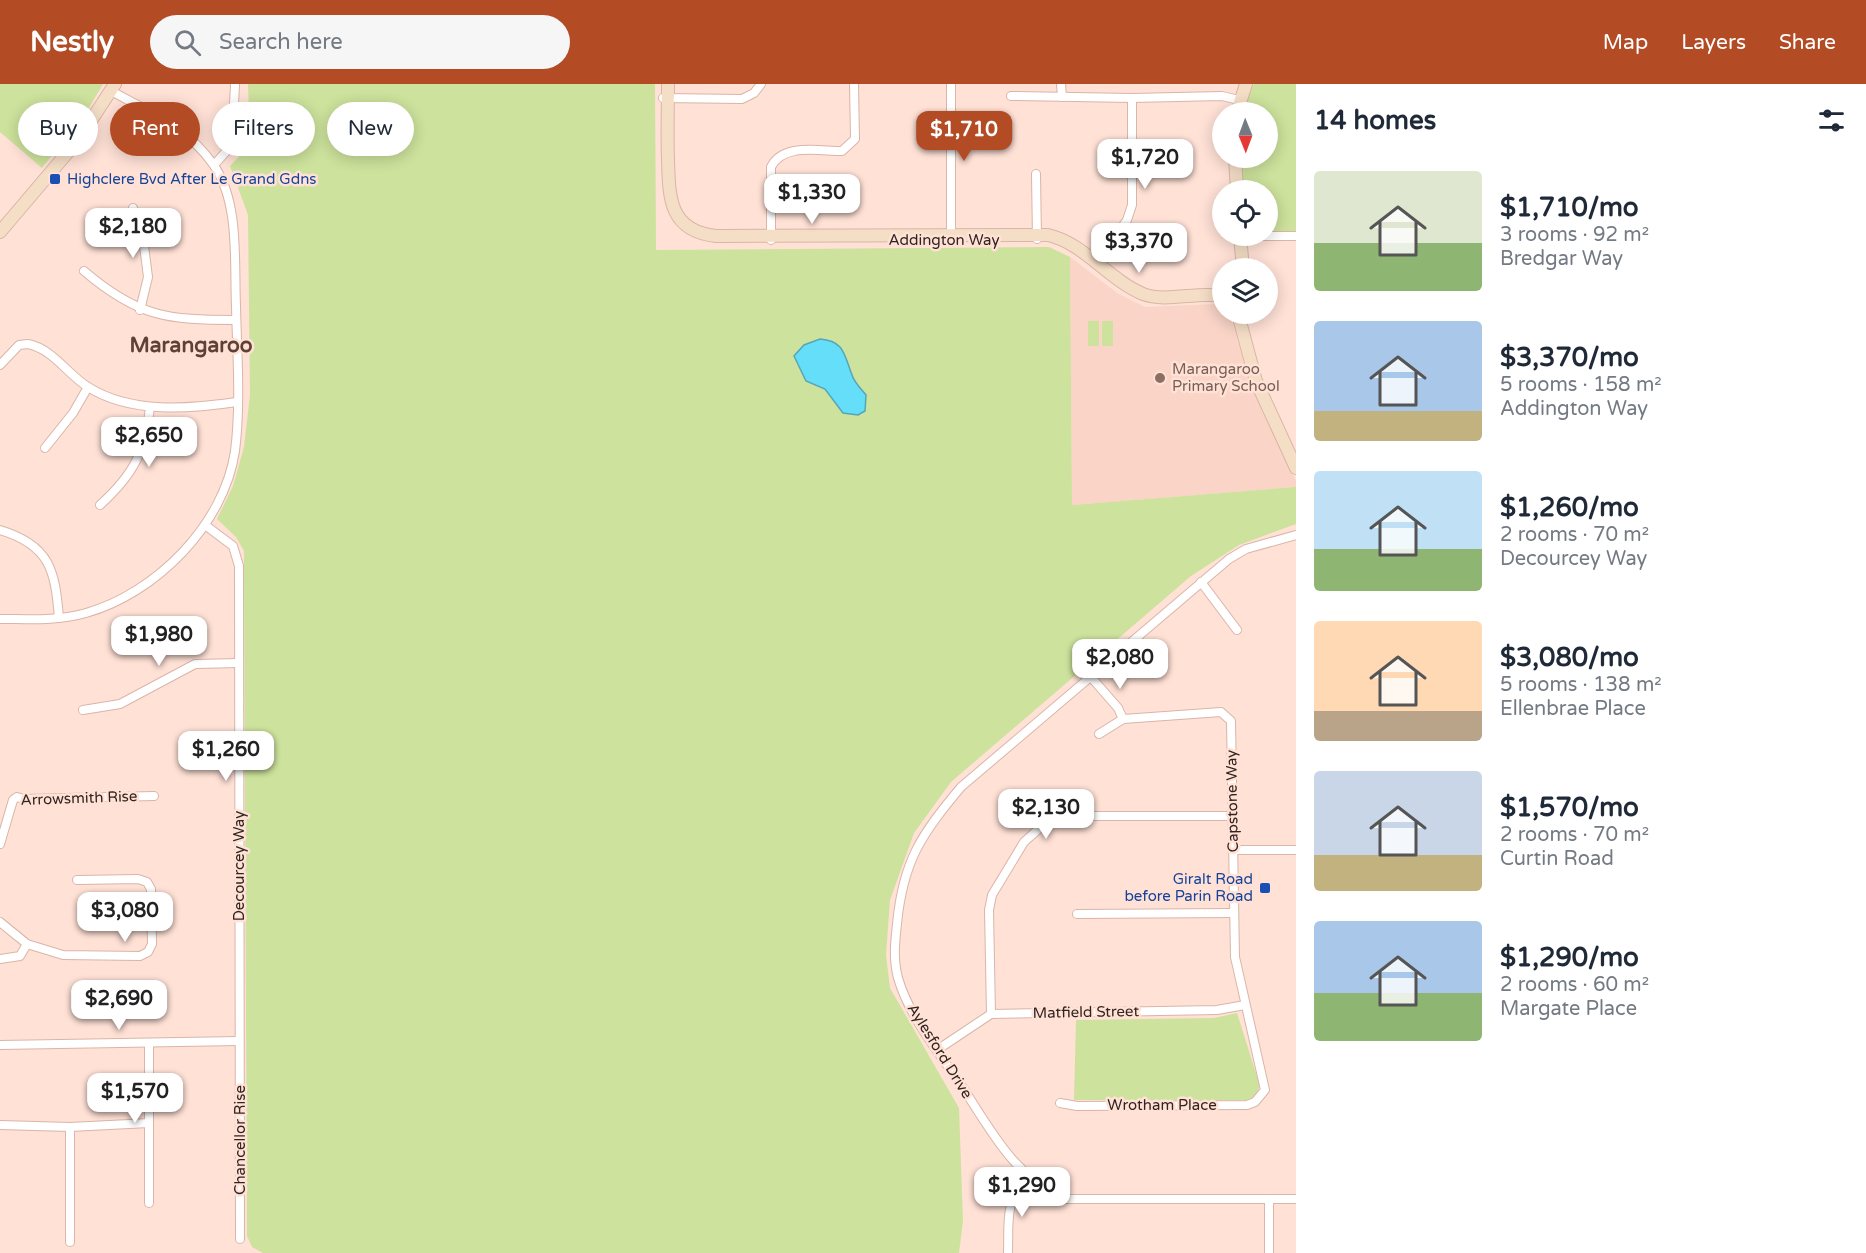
<!DOCTYPE html>
<html lang="en">
<head>
<meta charset="utf-8">
<style>
	body { margin:0; font-family:"Varela Round",sans-serif; background:#f6f6f7; color:#1f2937; height:100vh; display:flex; flex-direction:column; font-size:22px; white-space:nowrap }
	* { box-sizing:border-box; margin:0 }
	p { font-size:20px; color:#747a83 }
	.icon { flex:none; width:33px; height:33px; fill:none; stroke:currentColor; stroke-width:2; stroke-linecap:round; stroke-linejoin:round }
	.map { position:relative; flex:1; overflow:hidden }
	.drawer { display:flex; flex-direction:column; background:#fff; width:570px }
	.drawer>* { flex:none }
	.banner { position:absolute; left:18px; top:18px; width:570px; height:54px; display:flex; gap:12px }
	.needle { width:39px; rotate:179deg }
	.tools { position:absolute; left:1212px; top:18px; display:grid; gap:12px }
	.tools a { display:grid; place-items:center; width:66px; height:66px; border-radius:50%; background:#fff; box-shadow:0 3px 15px #0003; font-size:30px }
	.price { position:absolute; translate:-50% -51px; padding:0 14px; border-radius:12px; background:#fff; color:#222; font-size:20px; line-height:39px; filter:drop-shadow(0 2px 3px #0008) }
	.price::after { content:''; position:absolute; left:50%; top:36px; width:18px; height:14px; margin-left:-9px; background:inherit; clip-path:polygon(0 0,100% 0,50% 100%) }
	.price.active { background:#b34c25; color:#fff }
	ul { padding:0; list-style:none }
	li { display:flex; align-items:center; gap:18px; height:150px; padding:0 18px }
	li span { display:grid; place-items:center; flex:none; width:168px; height:120px; border-radius:6px; color:#555 }
	li>.icon { margin-inline-start:auto }
	span .icon { width:72px; height:72px; fill:#fffc; stroke-width:1 }
	li b { font-size:26px }
	h2 { display:flex; justify-content:space-between; align-items:center; height:72px; padding:0 18px; font-size:26px }
	.chip { padding:0 21px; border-radius:27px; background:#fff; box-shadow:0 3px 15px #0003; font-size:21px; line-height:54px }
	.chip.active { background:#b34c25; color:#fff }
	header { display:flex; align-items:center; gap:36px; box-sizing:border-box; height:84px; padding:0 30px; background:#b34c25; color:#fff }
	header strong { font-size:28px }
	nav { display:flex; gap:33px; margin-inline-start:auto; font-size:21px }
	.search { width:420px; height:54px; background:#f6f6f7; display:flex; align-items:center; gap:15px; box-sizing:border-box; padding:0 21px; border-radius:33px; color:#747a83; font-size:22px }
	main { display:flex; flex:1; min-height:0 }
	.map>svg:first-child { display:block }
	.built { fill:#f9d4c7 }
	.green { fill:#cde29c }
	.water { fill:#65defa; stroke:#55a6b8; stroke-width:1.5 }
	.lines { fill:none; stroke-linecap:round; stroke-linejoin:round }
	.street-casing { stroke:#dab5a8; stroke-width:10 }
	.secondary-casing { stroke:#dab5a8; stroke-width:14 }
	.street { stroke:#fff; stroke-width:8 }
	.secondary { stroke:#f5dec6; stroke-width:12 }
	.transit-dot { fill:#1a4fb4; stroke:#ffe1d6; stroke-width:2 }
	.education-dot { fill:#8d6e63; stroke:#ffe1d6; stroke-width:2 }
	.labels { text-anchor:middle; dominant-baseline:central; stroke-width:5; stroke-linejoin:round; paint-order:stroke }
	.transit-label { font-size:15px; fill:#164399; stroke:#ffe1d6; text-anchor:start }
	.street-label { font-size:15px; fill:#31241f; stroke:#ffe1d6 }
	.education-label { font-size:15px; fill:#785e54; stroke:#ffe1d6; text-anchor:start }
	.district-label { font-size:21px; font-weight:bold; fill:#5f4136; stroke:#ffe1d6 }
</style>
</head>
<body>
<header>
<strong>Nestly</strong>
<div class="search"><svg class="icon" aria-label="search" viewBox="0 0 24 24"><circle cx="10" cy="10" r="6"/><path d="M15 15l6 6"/></svg>Search here</div>
<nav><a>Map</a><a>Layers</a><a>Share</a></nav>
</header>
<main>
<div class="map">
<svg width="1296" height="1169" viewBox="0 0 1296 1169">
	<rect width="100%" height="100%" fill="#ffe1d6"/>
	<!-- built -->
	<path class="built" d="M 1070,173 L 1117,209 L 1145,223 L 1216,220 L 1222,225 L 1222,230 L 1230,230 L 1244,280 L 1296,397 L 1296,403 L 1072,421 Z"/>
	<!-- green -->
	<g class="green">
		<path d="M 0,0 L 103,0 L 90,22 L 42,84 L 0,48 Z"/>
		<path d="M 248,0 L 655,0 L 656,166 L 1049,163 L 1070,173 L 1072,421 L 1296,403 L 1296,440 L 1239,461 L 1191,492 L 951,698 L 914,749 L 890,816 L 886,871 L 890,904 L 959,1024 L 963,1137 L 959,1169 L 263,1169 L 252,1163 L 247,1152 L 244,467 L 236,453 L 217,435 L 233,402 L 244,363 L 250,311 L 248,131 L 230,82 L 250,61 Z"/>
		<path d="M 1254,0 L 1296,0 L 1296,148 L 1268,148 L 1268,106 L 1241,106 L 1239,74 L 1268,74 L 1268,28 L 1243,28 L 1246,16 Z"/>
		<rect x="1088" y="237" width="11" height="25"/>
		<rect x="1102" y="237" width="11" height="25"/>
		<path d="M 1237,929 L 1259,999 C 1260,1008 1254,1013 1246,1016 L 1074,1016 L 1076,936 L 1214,934 Z"/>
	</g>
	<!-- water -->
	<path class="water" d="M 820,255 C 845,257 844,271 852,291 C 854,298 861,305 866,311 L 865,327 L 858,331 L 843,329 L 825,305 L 806,297 L 794,272 L 804,261 Z"/>
	<g class="lines">
		<defs>
			<g id="street">
				<path d="M 1061,0 L 1062,13"/>
				<path d="M 1011,12 L 1132,14 L 1222,12 L 1239,16"/>
				<path d="M 663,14 L 742,15 L 754,9 L 761,0"/>
				<path d="M 214,81 L 232,61 L 235,0"/>
				<path d="M 1036,90 L 1037,155"/>
				<path d="M 133,124 L 143,154 L 148,193 L 140,226"/>
				<path d="M 1233,152 L 1296,152"/>
				<path d="M 951,155 L 951,0"/>
				<path d="M 771,156 L 771,83 C 783,59 818,67 842,67 L 855,55 L 854,0"/>
				<path d="M 1097,179 L 1127,136 L 1132,121 L 1132,14"/>
				<path d="M 84,187 C 138,233 167,236 236,236"/>
				<path d="M 0,281 L 19,261 L 28,260 C 53,265 67,290 88,303 C 131,330 189,325 237,318"/>
				<path d="M 45,364 L 73,329 L 88,303"/>
				<path d="M 100,421 C 134,390 145,368 150,323"/>
				<path d="M 205,441 L 233,462 L 239,482 L 240,1155"/>
				<path d="M 0,446 C 50,461 55,486 59,534"/>
				<path d="M 1296,451 L 1246,465 L 1229,475 L 961,703 C 921,751 903,777 897,840 C 895,858 893,875 898,894 C 910,935 942,972 965,1007 C 994,1052 1015,1092 1065,1115 L 1296,1115"/>
				<path d="M 1201,498 L 1237,546"/>
				<path d="M 0,535 C 29,535 58,537 86,529 C 156,509 224,441 235,367 C 241,320 237,269 236,222 C 234,177 240,118 213,80 C 188,44 148,27 111,7"/>
				<path d="M 1091,593 L 1118,624 L 1123,635"/>
				<path d="M 83,626 L 120,620 L 195,580 L 239,579"/>
				<path d="M 0,760 L 13,716 L 17,713 L 24,715 L 154,712"/>
				<path d="M 1232,766 L 1296,766"/>
				<path d="M 1077,830 L 1233,829"/>
				<path d="M 0,838 L 27,860 L 63,871 L 140,872 L 148,868 L 152,860 L 151,805 L 147,798 L 138,795 L 77,796"/>
				<path d="M 0,875 L 20,872 L 27,860"/>
				<path d="M 991,930 L 989,826 L 992,811 L 1024,758 L 1042,742 L 1076,732 L 1232,732"/>
				<path d="M 149,960 L 149,1119"/>
				<path d="M 0,961 L 239,957"/>
				<path d="M 937,966 L 991,930 L 1217,926 L 1245,921"/>
				<path d="M 1060,1019 L 1077,1022 L 1247,1021 L 1255,1018 L 1265,1006 L 1235,873 L 1231,637 L 1221,628 L 1123,635 L 1099,650"/>
				<path d="M 0,1041 L 70,1043 L 149,1039"/>
				<path d="M 70,1043 L 70,1158"/>
				<path d="M 1269,1115 L 1269,1169"/>
				<path d="M 1008,1169 C 1009,1137 1004,1118 1028,1094"/>
			</g>
			<g id="secondary">
				<path d="M 668,0 C 668,25 667,50 668,75 C 669,114 669,147 716,152 L 1048,151 C 1084,159 1109,196 1143,210 C 1167,219 1197,207 1222,212"/>
				<path d="M 1237,28 L 1246,0"/>
				<path d="M 1235,74 L 1237,106"/>
				<path d="M 0,148 L 79,55 L 115,0"/>
				<path d="M 1240,152 L 1243,184"/>
				<path d="M 1238,230 L 1256,297 L 1296,384"/>
			</g>
		</defs>
		<!-- street casing -->
		<use href="#street" class="street-casing"/>
		<!-- secondary casing -->
		<use href="#secondary" class="secondary-casing"/>
		<!-- street -->
		<use href="#street" class="street"/>
		<!-- secondary -->
		<use href="#secondary" class="secondary"/>
	</g>
	<!-- markers -->
	<g class="transit-dot">
		<rect x="49" y="89" width="12" height="12" rx="3"/>
		<rect x="1259" y="798" width="12" height="12" rx="3"/>
	</g>
	<circle class="education-dot" cx="1160" cy="294" r="6"/>
	<g class="labels">
		<!-- transit labels -->
		<g class="transit-label">
			<text x="67" y="95">Highclere Bvd After Le Grand Gdns</text>
			<text x="1253" y="795" text-anchor="end">Giralt Road<tspan x="1253" dy="17">before Parin Road</tspan></text>
		</g>
		<!-- street labels -->
		<g class="street-label">
			<text x="944" y="156">Addington Way</text>
			<text transform="translate(79 714) rotate(-2)">Arrowsmith Rise</text>
			<text transform="translate(1232 717) rotate(-91)">Capstone Way</text>
			<text transform="translate(239 782) rotate(-90)">Decourcey Way</text>
			<text transform="translate(1086 928) rotate(-1)">Matfield Street</text>
			<text transform="translate(940 967) rotate(58)">Aylesford Drive</text>
			<text x="1162" y="1021">Wrotham Place</text>
			<text transform="translate(240 1056) rotate(-90)">Chancellor Rise</text>
		</g>
		<!-- education labels -->
		<g class="education-label">
			<text x="1172" y="285">Marangaroo<tspan x="1172" dy="17">Primary School</tspan></text>
		</g>
		<!-- district labels -->
		<g class="district-label">
			<text x="191" y="261">Marangaroo</text>
		</g>
	</g>
</svg>
<div class="tools">
<a><svg class="needle" viewBox="-14 -14 28 28"><path d="M0-13l5 13h-10z" fill="#e53935"/><path d="M0 13l5-13h-10z" fill="#747a83"/></svg></a>
<a><svg class="icon" aria-label="locate" viewBox="0 0 24 24"><circle cx="12" cy="12" r="6"/><path d="M12 2v4M12 18v4M2 12h4M18 12h4"/></svg></a>
<a><svg class="icon" aria-label="layers" viewBox="0 0 24 24"><path d="M12 4l9 5-9 5-9-5zM3 14l9 5 9-5"/></svg></a>
</div>
<b class="price active" style="left:964px;top:78px">$1,710</b>
<b class="price" style="left:1145px;top:106px">$1,720</b>
<b class="price" style="left:812px;top:141px">$1,330</b>
<b class="price" style="left:133px;top:175px">$2,180</b>
<b class="price" style="left:1139px;top:190px">$3,370</b>
<b class="price" style="left:149px;top:384px">$2,650</b>
<b class="price" style="left:159px;top:583px">$1,980</b>
<b class="price" style="left:1120px;top:606px">$2,080</b>
<b class="price" style="left:226px;top:698px">$1,260</b>
<b class="price" style="left:1046px;top:756px">$2,130</b>
<b class="price" style="left:125px;top:859px">$3,080</b>
<b class="price" style="left:119px;top:947px">$2,690</b>
<b class="price" style="left:135px;top:1040px">$1,570</b>
<b class="price" style="left:1022px;top:1134px">$1,290</b>
<div class="banner">
<a class="chip">Buy</a>
<a class="chip active">Rent</a>
<a class="chip">Filters</a>
<a class="chip">New</a>
</div>
</div>
<section class="drawer">
<h2>14 homes<svg class="icon" aria-label="filters" viewBox="0 0 24 24"><path d="M4 7h16M4 17h16"/><circle cx="9" cy="7" r="2"/><circle cx="15" cy="17" r="2"/></svg></h2>
<ul>
<li><span style="background:linear-gradient(#dfe7d0 60%,#8fb573 0)"><svg class="icon" aria-label="home" viewBox="0 0 24 24"><path d="M3 11l9-7 9 7M6 9v11h12V9"/></svg></span><div><b>$1,710/mo</b><p>3 rooms · 92 m²</p><p>Bredgar Way</p></div></li>
<li><span style="background:linear-gradient(#a9c7e8 75%,#c2b280 0)"><svg class="icon" aria-label="home" viewBox="0 0 24 24"><path d="M3 11l9-7 9 7M6 9v11h12V9"/></svg></span><div><b>$3,370/mo</b><p>5 rooms · 158 m²</p><p>Addington Way</p></div></li>
<li><span style="background:linear-gradient(#bfe0f5 65%,#8fb573 0)"><svg class="icon" aria-label="home" viewBox="0 0 24 24"><path d="M3 11l9-7 9 7M6 9v11h12V9"/></svg></span><div><b>$1,260/mo</b><p>2 rooms · 70 m²</p><p>Decourcey Way</p></div></li>
<li><span style="background:linear-gradient(#ffd9b3 75%,#b9a48a 0)"><svg class="icon" aria-label="home" viewBox="0 0 24 24"><path d="M3 11l9-7 9 7M6 9v11h12V9"/></svg></span><div><b>$3,080/mo</b><p>5 rooms · 138 m²</p><p>Ellenbrae Place</p></div></li>
<li><span style="background:linear-gradient(#c9d6e8 70%,#c2b280 0)"><svg class="icon" aria-label="home" viewBox="0 0 24 24"><path d="M3 11l9-7 9 7M6 9v11h12V9"/></svg></span><div><b>$1,570/mo</b><p>2 rooms · 70 m²</p><p>Curtin Road</p></div></li>
<li><span style="background:linear-gradient(#a9c7e8 60%,#8fb573 0)"><svg class="icon" aria-label="home" viewBox="0 0 24 24"><path d="M3 11l9-7 9 7M6 9v11h12V9"/></svg></span><div><b>$1,290/mo</b><p>2 rooms · 60 m²</p><p>Margate Place</p></div></li>
</ul>
</section>
</main>
</body>
</html>
